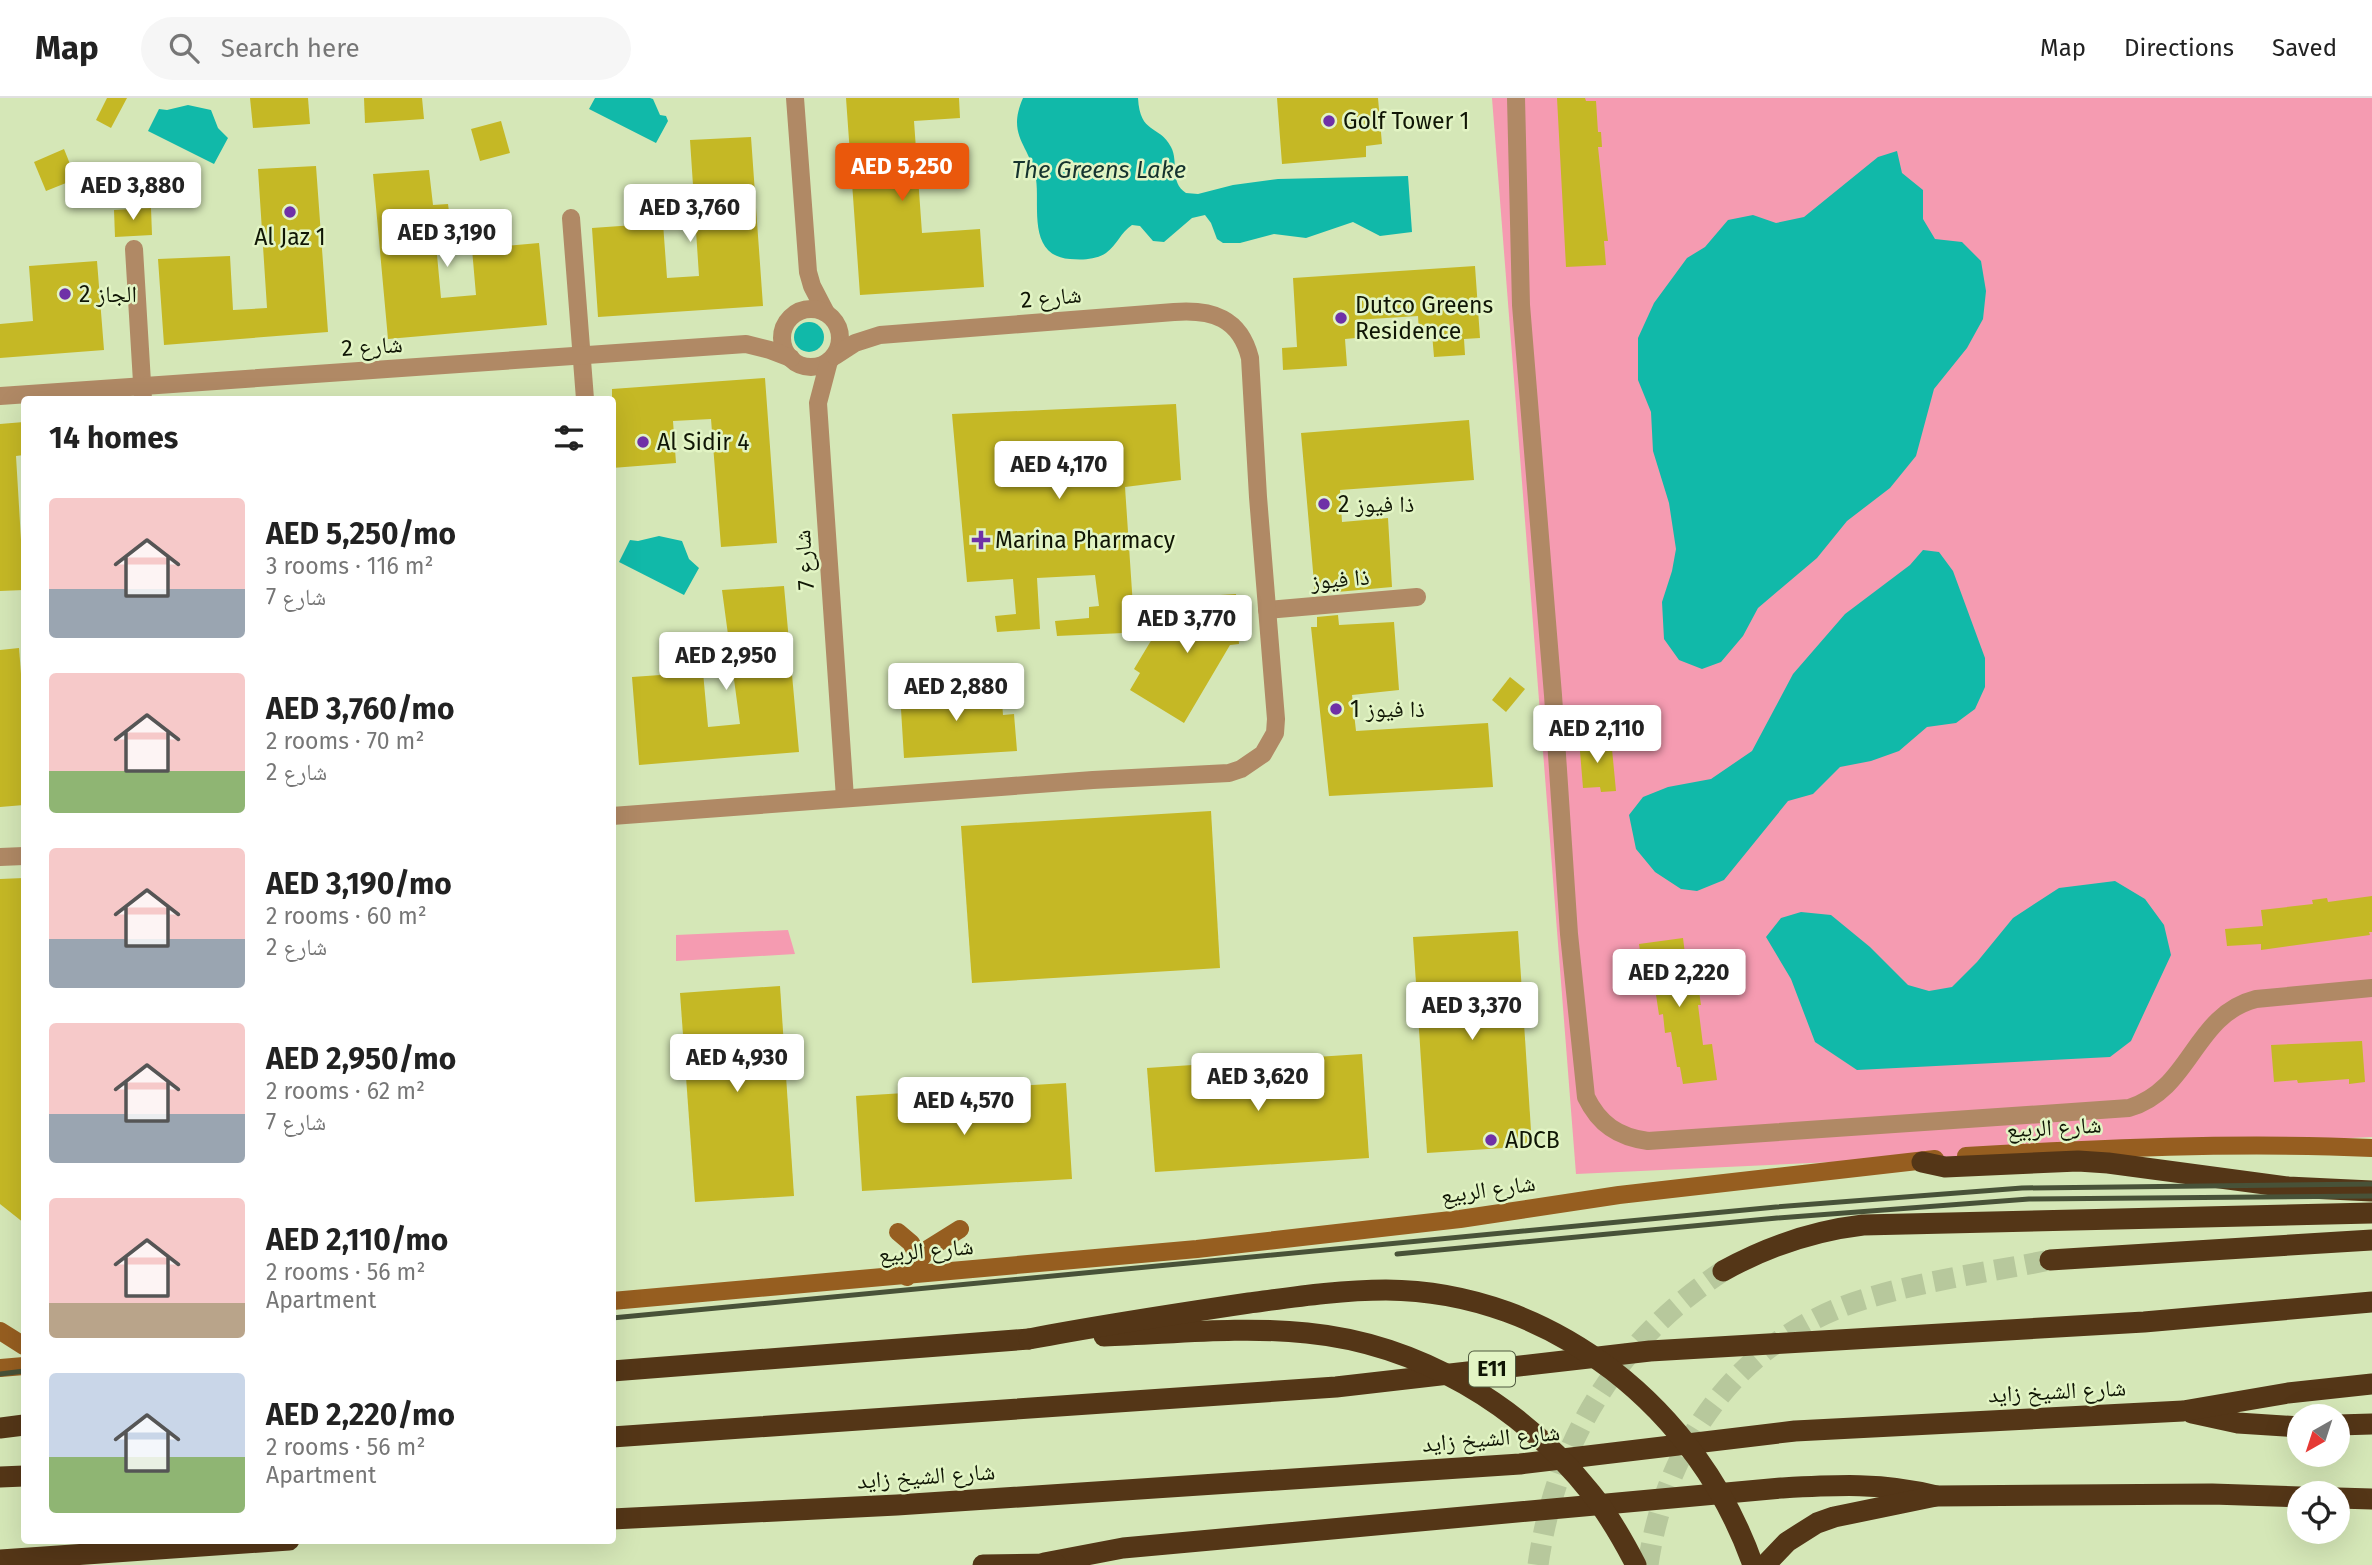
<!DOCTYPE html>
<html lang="en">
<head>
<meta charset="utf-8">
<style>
	body { margin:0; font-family:"Fira Sans","Noto Naskh Arabic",sans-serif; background:#f6f6f6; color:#222; height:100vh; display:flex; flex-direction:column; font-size:26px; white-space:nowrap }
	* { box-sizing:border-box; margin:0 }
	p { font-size:23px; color:#767676 }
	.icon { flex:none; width:38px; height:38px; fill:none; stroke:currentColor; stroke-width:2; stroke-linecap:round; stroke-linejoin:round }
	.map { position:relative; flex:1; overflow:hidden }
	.details { position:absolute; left:21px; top:298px; width:595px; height:1148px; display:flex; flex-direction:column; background:#fff; border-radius:7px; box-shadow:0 7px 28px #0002 }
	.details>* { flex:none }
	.needle { width:46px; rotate:219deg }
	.fabs { position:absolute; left:2287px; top:1306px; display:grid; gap:14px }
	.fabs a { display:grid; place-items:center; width:63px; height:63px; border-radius:50%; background:#fff; box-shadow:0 7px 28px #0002; font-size:35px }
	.price { position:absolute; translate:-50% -60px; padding:0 16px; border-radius:7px; background:#fff; color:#222; font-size:23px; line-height:46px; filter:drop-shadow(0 2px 4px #0008) }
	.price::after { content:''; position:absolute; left:50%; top:42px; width:21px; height:16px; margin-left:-10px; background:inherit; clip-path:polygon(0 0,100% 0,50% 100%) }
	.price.current { background:#ea580c; color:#fff }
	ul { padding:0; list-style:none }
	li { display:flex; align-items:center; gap:21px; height:175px; padding:0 28px }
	li span { display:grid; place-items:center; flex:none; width:196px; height:140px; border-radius:7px; color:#555 }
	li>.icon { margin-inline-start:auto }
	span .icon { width:84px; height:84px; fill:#fffc; stroke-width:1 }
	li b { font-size:30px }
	h2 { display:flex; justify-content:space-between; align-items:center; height:84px; padding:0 28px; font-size:30px }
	header { display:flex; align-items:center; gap:42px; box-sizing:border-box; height:98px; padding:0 35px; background:#fff; border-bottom:2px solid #e0e0e0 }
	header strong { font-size:33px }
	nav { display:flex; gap:38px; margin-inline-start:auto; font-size:24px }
	.search { width:490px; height:63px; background:#f6f6f6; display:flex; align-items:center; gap:18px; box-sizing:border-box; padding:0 24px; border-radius:38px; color:#767676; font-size:26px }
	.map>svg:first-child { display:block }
	.green { fill:#f59bb1 }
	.water { fill:#11b9a9 }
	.building { fill:#c5b825 }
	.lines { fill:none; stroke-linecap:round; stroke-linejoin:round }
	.motorway-tunnel { stroke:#b7c89c; stroke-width:21; stroke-dasharray:21 10; stroke-linecap:butt }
	.minor { stroke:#b08965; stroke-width:18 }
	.secondary { stroke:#965e20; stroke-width:18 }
	.motorway { stroke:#543617; stroke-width:21 }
	.rail { stroke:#485238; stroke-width:5 }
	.motorway-bridge { stroke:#543617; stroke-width:21 }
	.poi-dot { fill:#6f31a7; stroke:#e2f4c4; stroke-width:2.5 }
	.labels { text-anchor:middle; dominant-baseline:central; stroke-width:5; stroke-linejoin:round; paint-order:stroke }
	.shield { fill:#e2f4c4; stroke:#4f593e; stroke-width:2 }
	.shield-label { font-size:21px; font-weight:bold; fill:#101605 }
	.poi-label { font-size:23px; fill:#101605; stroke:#e2f4c4; text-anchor:start }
	.street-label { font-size:23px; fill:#101605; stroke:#e2f4c4 }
	.water-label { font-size:24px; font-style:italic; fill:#15332f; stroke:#e2f4c4 }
</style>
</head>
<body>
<header>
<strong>Map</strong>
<div class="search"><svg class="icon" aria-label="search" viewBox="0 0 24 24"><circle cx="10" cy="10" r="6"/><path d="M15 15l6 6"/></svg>Search here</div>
<nav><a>Map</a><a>Directions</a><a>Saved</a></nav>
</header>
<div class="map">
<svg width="2372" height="1467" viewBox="0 0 2372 1467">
	<rect width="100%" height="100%" fill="#d5e7b7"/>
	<!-- green -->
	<g class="green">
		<path d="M 1492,0 L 2372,0 L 2372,1039 L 1576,1076 Z"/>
		<path d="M 788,832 L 795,856 L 676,863 L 676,837 Z"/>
	</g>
	<!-- water -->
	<g class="water">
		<path d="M 595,0 L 650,0 L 653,1 L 660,17 L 666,18 L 668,23 L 656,45 L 589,11 Z"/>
		<path d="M 1023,0 L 1138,0 C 1140,37 1159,26 1171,49 C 1179,64 1169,84 1186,95 L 1198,96 L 1233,87 L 1278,81 L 1408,78 L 1412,134 L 1380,138 L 1353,124 L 1306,140 L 1274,136 L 1240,145 L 1223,145 L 1217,141 L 1211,125 L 1205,117 L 1192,120 L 1164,144 L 1153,143 L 1140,128 L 1132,127 C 1121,134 1117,147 1106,155 C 1095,162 1082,162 1070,161 C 1027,158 1040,108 1036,81 C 1030,46 1006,39 1023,0 Z"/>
		<path d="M 188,7 L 211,12 L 218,30 L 228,40 L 214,66 L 148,33 L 159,11 L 167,12 Z"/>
		<path d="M 1897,53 L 1902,75 L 1923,92 L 1923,121 L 1935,141 L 1962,144 L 1981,163 L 1986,193 L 1983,221 L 1967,250 L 1934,291 L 1916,358 L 1890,390 L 1847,423 L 1817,460 L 1758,510 L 1743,538 L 1721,564 L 1702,571 L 1679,562 L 1664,541 L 1662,504 L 1672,473 L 1676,451 L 1669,405 L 1653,353 L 1651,314 L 1638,282 L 1638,240 L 1654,205 L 1687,160 L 1705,149 L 1728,122 L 1753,117 L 1776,125 L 1804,119 L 1878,59 Z"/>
		<circle cx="809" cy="239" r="15"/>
		<path d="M 659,438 L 682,443 L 689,461 L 699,470 L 684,497 L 619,464 L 630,442 L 638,443 Z"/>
		<path d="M 1923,452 L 1939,454 L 1953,473 L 1985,560 L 1985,589 L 1975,611 L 1956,625 L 1927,629 L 1899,653 L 1871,663 L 1840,669 L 1813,696 L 1788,703 L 1724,782 L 1697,793 L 1681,791 L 1655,774 L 1636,751 L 1629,717 L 1643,699 L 1668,689 L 1711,681 L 1752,653 L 1793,576 L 1845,516 L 1910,467 Z"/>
		<path d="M 2115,783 L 2145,801 L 2164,827 L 2171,857 L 2131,943 L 2110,959 L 1857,972 L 1815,944 L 1791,881 L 1766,839 L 1781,820 L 1801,814 L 1831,817 L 1870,849 L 1908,887 L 1929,893 L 1952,889 L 1977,864 L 2013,820 L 2059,790 Z"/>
	</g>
	<!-- building -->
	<g class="building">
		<path d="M 107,0 L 127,0 L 111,30 L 96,22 Z"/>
		<path d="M 250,0 L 308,0 L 310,26 L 253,30 Z"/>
		<path d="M 364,0 L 422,0 L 424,21 L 365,25 Z"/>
		<path d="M 846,0 L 959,0 L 960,20 L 914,23 L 922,135 L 980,131 L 984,189 L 860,197 Z"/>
		<path d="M 1277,0 L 1378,0 L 1382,46 L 1366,48 L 1366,59 L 1282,66 Z"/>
		<path d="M 1557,0 L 1585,0 L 1586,3 L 1596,3 L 1598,34 L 1601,34 L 1602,49 L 1598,49 L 1607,135 L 1608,143 L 1604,143 L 1606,167 L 1566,169 Z"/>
		<path d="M 501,23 L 510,55 L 480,63 L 471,31 Z"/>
		<path d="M 751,39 L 763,208 L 598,219 L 592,130 L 663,125 L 667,180 L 699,178 L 690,42 Z"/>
		<path d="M 64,51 L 76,81 L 46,93 L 34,64 Z"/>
		<path d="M 316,68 L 328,234 L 164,247 L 158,161 L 230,158 L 233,212 L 267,210 L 258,71 Z"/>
		<path d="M 429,72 L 433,107 L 448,106 L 453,144 L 436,146 L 441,200 L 476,197 L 472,151 L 539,145 L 547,227 L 388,241 L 373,76 Z"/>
		<path d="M 151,110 L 152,137 L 115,139 L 114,112 Z"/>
		<path d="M 97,163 L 104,252 L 0,260 L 0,226 L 33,223 L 29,168 Z"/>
		<path d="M 1475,168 L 1480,240 L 1464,241 L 1465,257 L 1434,259 L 1432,235 L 1419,235 L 1418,218 L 1355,222 L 1356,240 L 1345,241 L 1347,268 L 1283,272 L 1282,250 L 1297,249 L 1293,180 Z"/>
		<path d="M 765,280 L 777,445 L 721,449 L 711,321 L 673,323 L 676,365 L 612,370 L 612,291 Z"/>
		<path d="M 1176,306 L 1181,382 L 1125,389 L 1134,523 L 1124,535 L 1057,538 L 1055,523 L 1089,520 L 1089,509 L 1099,508 L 1095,477 L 1037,480 L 1040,531 L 997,534 L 995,518 L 1016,516 L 1013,481 L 967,484 L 952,316 Z"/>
		<path d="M 1469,322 L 1474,382 L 1340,392 L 1342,424 L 1388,420 L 1392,489 L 1315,496 L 1301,335 Z"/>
		<path d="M 24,324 L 24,357 L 16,358 L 24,492 L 0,493 L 0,326 Z"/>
		<path d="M 784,488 L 799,654 L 639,667 L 632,579 L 703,574 L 708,629 L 740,626 L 722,492 Z"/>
		<path d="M 1236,496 L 1239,546 L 1230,547 L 1184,625 L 1130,592 L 1140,575 L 1134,571 L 1161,526 L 1173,534 L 1189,506 L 1189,499 Z"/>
		<path d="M 1338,517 L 1339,527 L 1394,524 L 1399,592 L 1352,597 L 1356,633 L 1488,625 L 1493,689 L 1329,698 L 1311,529 L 1317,529 L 1317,519 Z"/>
		<path d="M 19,550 L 24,614 L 24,707 L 0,709 L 0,552 Z"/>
		<path d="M 1510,579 L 1525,591 L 1506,614 L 1492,602 Z"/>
		<path d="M 1001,590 L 1003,617 L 1014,616 L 1017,653 L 904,660 L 900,595 Z"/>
		<path d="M 1603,640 L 1604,652 L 1612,651 L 1616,693 L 1601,694 L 1600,689 L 1583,690 L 1579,641 Z"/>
		<path d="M 1211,713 L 1220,870 L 972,885 L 961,728 Z"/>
		<path d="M 24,780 L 24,1125 L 0,1106 L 0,781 Z"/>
		<path d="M 2372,798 L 2372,834 L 2369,834 L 2370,837 L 2261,852 L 2261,846 L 2227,848 L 2225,831 L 2263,828 L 2261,812 L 2313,806 L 2312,802 L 2327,800 L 2328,804 Z"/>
		<path d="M 1518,833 L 1532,1048 L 1427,1055 L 1413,839 Z"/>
		<path d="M 1683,840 L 1685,856 L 1682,856 L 1687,894 L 1699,893 L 1701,907 L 1698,907 L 1703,947 L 1712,946 L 1717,982 L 1683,986 L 1680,969 L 1677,969 L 1671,934 L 1665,935 L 1663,916 L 1659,917 L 1654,883 L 1650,884 L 1647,866 L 1642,867 L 1639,846 Z"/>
		<path d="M 780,888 L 794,1098 L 695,1104 L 680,895 Z"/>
		<path d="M 2362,943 L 2365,984 L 2349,986 L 2349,981 L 2298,985 L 2297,982 L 2274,984 L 2271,947 Z"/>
		<path d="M 1362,956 L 1369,1060 L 1155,1074 L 1147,970 Z"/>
		<path d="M 1066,985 L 1072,1081 L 862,1093 L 856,998 Z"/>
	</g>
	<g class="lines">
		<!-- motorway-tunnel -->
		<g class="motorway-tunnel">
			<path d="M 1538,1467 C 1556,1341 1617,1244 1723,1173"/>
			<path d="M 1648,1467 C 1666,1342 1744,1236 1868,1200 C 1927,1182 1990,1174 2050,1162"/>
		</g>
		<!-- minor -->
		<g class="minor">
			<path d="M 795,0 L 808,174 L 812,188 L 826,215"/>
			<path d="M 1516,0 L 1521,207 L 1553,597 L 1569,836 L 1586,999 C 1599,1026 1618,1039 1648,1043 L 2129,1010 C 2192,991 2193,917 2256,901 L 2372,890"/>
			<path d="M 571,120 L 585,301"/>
			<path d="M 134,151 L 143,301"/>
			<circle cx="811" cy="240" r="29"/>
			<path d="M 829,263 L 818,305 L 845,700"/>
			<path d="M 0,298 L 746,246 L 770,252 L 791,260"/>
			<path d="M 1267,512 L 1417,499"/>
			<path d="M 612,718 L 1093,682 L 1229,675 L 1241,671 L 1263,656 L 1275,635 L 1276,621 L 1258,399 L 1250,260 C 1240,220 1212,211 1174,214 L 880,237 L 855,245 L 835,258"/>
			<path d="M 0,759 L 24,758"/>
		</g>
		<!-- secondary -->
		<g class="secondary">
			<path d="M 1966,1058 C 2101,1050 2237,1044 2372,1050"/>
			<path d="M 898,1134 L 911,1145 L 919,1160"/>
			<path d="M 907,1179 L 928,1151 L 960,1131"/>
			<path d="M 612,1203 L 1197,1151 L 1460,1121 L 1619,1097 L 1935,1061"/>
			<path d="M 0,1233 L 24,1248"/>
			<path d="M 0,1270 L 24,1268"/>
		</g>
		<!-- motorway -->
		<g class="motorway">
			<path d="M 1922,1064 L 1945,1069 L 2078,1063 L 2108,1065 L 2288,1089 L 2372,1093"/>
			<path d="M 2050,1162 L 2372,1142"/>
			<path d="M 1723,1173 C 1768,1148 1812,1133 1863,1127 L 2372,1115"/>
			<path d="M 612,1273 L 1029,1241"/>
			<path d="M 2192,1315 L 2238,1325 L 2300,1329"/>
			<path d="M 2338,1327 L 2372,1326"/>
			<path d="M 0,1330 L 24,1327"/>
			<path d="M 612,1339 L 1336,1289 L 1650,1253 L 2144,1224 L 2372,1204"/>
			<path d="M 0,1379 L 24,1378"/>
			<path d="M 2338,1400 L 2372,1401"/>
			<path d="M 612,1421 L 897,1407 L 1520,1366 L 1795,1333 L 2183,1313 L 2288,1295 L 2372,1286"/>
			<path d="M 0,1462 L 289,1442"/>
			<path d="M 1044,1465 L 1123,1450 L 1781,1390 C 1834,1387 1884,1384 1936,1398"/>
			<path d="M 983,1467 L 1056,1466"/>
			<path d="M 1765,1467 L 1787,1444 L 1817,1425 L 1834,1419 L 1936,1398 L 2212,1396 L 2300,1399"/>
		</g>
		<!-- rail -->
		<g class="rail">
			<path d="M 1397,1156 L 1777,1120 L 2029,1101 L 2372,1098"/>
			<path d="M 612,1220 L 1776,1109 L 2022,1090 L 2372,1086"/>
			<path d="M 0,1276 L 24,1273"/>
		</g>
		<!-- motorway-bridge -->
		<g class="motorway-bridge">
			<path d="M 1104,1238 C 1171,1236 1240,1228 1307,1235 C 1419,1246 1521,1307 1591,1395 C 1609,1417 1623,1442 1636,1467"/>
			<path d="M 1029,1241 C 1102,1227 1175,1216 1249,1205 C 1294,1199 1340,1192 1386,1192 C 1554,1193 1699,1313 1753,1467"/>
		</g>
	</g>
	<!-- markers -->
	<g class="poi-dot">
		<circle cx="1329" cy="23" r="7"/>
		<circle cx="290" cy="114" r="7"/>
		<circle cx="65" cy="196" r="7"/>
		<circle cx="1341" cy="220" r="7"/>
		<circle cx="643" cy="344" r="7"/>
		<circle cx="1324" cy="406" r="7"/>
		<path d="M977.5 431.5h7v7h7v7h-7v7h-7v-7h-7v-7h7z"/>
		<circle cx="1336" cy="611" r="7"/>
		<circle cx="1491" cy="1042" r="7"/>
	</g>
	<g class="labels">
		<!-- shield labels -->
		<rect class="shield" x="1469" y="1253.5" width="46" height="35" rx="5"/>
		<g class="shield-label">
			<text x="1492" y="1271">E11</text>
		</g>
		<!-- poi labels -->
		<g class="poi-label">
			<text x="1343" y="23">Golf Tower 1</text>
			<text x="290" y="139" text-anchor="middle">Al Jaz 1</text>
			<text x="79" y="196">الجاز 2</text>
			<text x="1355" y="207">Dutco Greens<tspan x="1355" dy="26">Residence</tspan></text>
			<text x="657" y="344">Al Sidir 4</text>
			<text x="1338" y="406">ذا فيوز 2</text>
			<text x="995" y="442">Marina Pharmacy</text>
			<text x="1350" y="611">ذا فيوز 1</text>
			<text x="1505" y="1042">ADCB</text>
		</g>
		<!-- street labels -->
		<g class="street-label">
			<text transform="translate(1051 199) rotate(-5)">شارع 2</text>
			<text transform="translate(372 248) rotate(-4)">شارع 2</text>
			<text transform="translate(804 462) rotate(-94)">شارع 7</text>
			<text transform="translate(1340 481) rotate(-5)">ذا فيوز</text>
			<text transform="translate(2054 1029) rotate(-3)">شارع الربيع</text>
			<text transform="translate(1488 1091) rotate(-8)">شارع الربيع</text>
			<text transform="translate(926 1152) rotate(-5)">شارع الربيع</text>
			<text transform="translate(2057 1293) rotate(-3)">شارع الشيخ زايد</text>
			<text transform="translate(1491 1340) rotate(-5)">شارع الشيخ زايد</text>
			<text transform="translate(926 1378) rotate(-4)">شارع الشيخ زايد</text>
		</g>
		<!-- water labels -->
		<g class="water-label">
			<text x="1099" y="72">The Greens Lake</text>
		</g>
	</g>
</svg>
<div class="fabs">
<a><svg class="needle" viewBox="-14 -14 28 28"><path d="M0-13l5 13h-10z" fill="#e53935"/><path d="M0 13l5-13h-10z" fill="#767676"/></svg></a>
<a><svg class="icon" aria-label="locate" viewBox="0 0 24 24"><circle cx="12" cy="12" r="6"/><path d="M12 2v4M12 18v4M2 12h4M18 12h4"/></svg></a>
</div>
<b class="price current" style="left:902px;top:105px">AED 5,250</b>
<b class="price" style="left:133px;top:124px">AED 3,880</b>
<b class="price" style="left:690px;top:146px">AED 3,760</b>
<b class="price" style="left:447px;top:171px">AED 3,190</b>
<b class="price" style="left:1059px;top:403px">AED 4,170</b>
<b class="price" style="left:1187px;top:557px">AED 3,770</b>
<b class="price" style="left:726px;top:594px">AED 2,950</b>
<b class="price" style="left:956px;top:625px">AED 2,880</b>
<b class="price" style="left:1597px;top:667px">AED 2,110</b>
<b class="price" style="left:1679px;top:911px">AED 2,220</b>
<b class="price" style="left:1472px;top:944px">AED 3,370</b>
<b class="price" style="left:737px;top:996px">AED 4,930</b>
<b class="price" style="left:1258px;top:1015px">AED 3,620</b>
<b class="price" style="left:964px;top:1039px">AED 4,570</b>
<section class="details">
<h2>14 homes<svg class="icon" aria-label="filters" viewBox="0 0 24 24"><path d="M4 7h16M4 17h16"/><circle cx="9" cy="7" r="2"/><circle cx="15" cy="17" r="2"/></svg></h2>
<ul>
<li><span style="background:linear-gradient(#f6c9c9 65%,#9aa5b1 0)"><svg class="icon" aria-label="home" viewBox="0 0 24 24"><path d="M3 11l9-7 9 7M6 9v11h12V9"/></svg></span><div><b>AED 5,250/mo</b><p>3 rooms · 116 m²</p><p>شارع 7</p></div></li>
<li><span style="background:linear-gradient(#f6c9c9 70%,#8fb573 0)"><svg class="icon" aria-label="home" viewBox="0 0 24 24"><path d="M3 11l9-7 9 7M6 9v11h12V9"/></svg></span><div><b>AED 3,760/mo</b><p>2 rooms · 70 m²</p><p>شارع 2</p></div></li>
<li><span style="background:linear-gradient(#f6c9c9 65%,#9aa5b1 0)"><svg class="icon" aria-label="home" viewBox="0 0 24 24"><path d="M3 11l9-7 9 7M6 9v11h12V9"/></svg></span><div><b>AED 3,190/mo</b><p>2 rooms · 60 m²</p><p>شارع 2</p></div></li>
<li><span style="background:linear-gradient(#f6c9c9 65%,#9aa5b1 0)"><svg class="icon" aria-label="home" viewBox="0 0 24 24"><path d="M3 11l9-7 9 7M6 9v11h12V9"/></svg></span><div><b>AED 2,950/mo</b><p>2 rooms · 62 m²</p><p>شارع 7</p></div></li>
<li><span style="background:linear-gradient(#f6c9c9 75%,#b9a48a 0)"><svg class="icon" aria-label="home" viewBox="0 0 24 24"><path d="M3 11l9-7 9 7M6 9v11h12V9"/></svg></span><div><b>AED 2,110/mo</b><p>2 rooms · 56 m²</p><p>Apartment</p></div></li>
<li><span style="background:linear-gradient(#c9d6e8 60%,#8fb573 0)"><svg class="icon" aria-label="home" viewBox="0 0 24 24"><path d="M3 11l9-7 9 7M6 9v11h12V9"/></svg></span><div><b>AED 2,220/mo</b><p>2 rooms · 56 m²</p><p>Apartment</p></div></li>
</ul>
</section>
</div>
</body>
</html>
